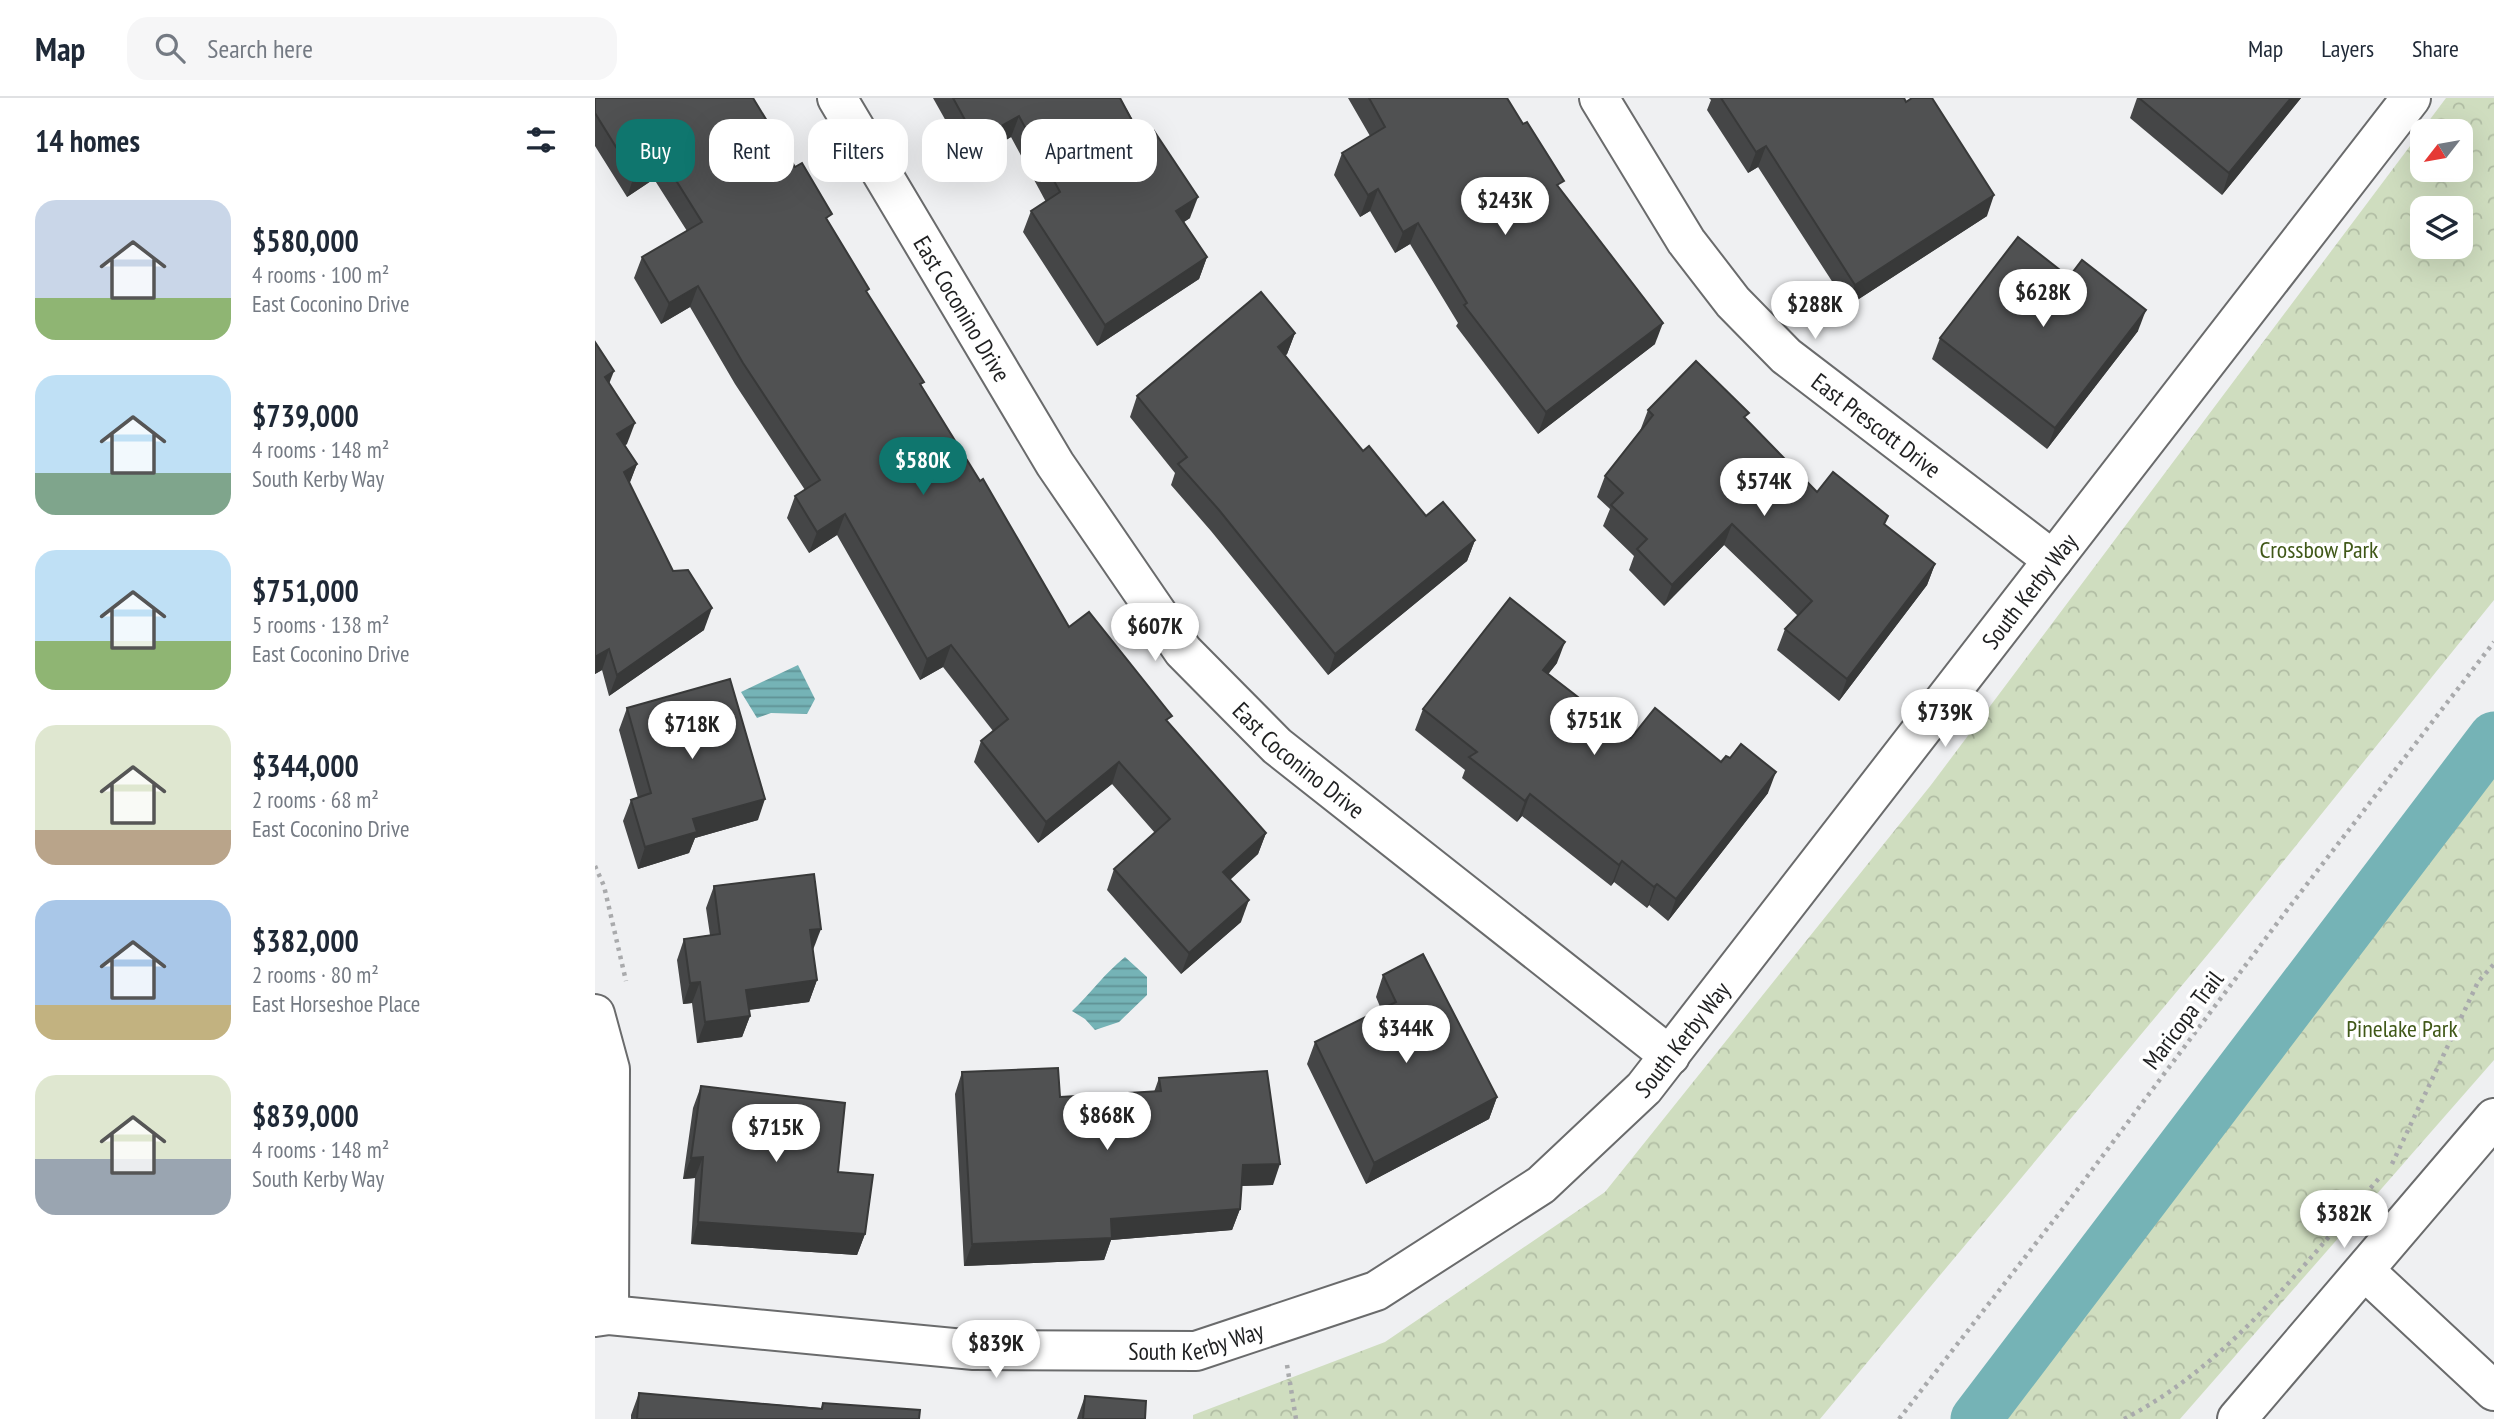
<!DOCTYPE html>
<html lang="en">
<head>
<meta charset="utf-8">
<style>
	body { margin:0; font-family:"PT Sans Narrow",sans-serif; background:#f6f6f7; color:#1f2937; height:100vh; display:flex; flex-direction:column; font-size:26px; white-space:nowrap }
	* { box-sizing:border-box; margin:0 }
	p { font-size:23px; color:#747a83 }
	.icon { flex:none; width:38px; height:38px; fill:none; stroke:currentColor; stroke-width:2; stroke-linecap:round; stroke-linejoin:round }
	.map { position:relative; flex:1; overflow:hidden }
	.side { display:flex; flex-direction:column; background:#fff; width:595px }
	.side>* { flex:none }
	.guide { position:absolute; left:21px; top:21px; width:665px; height:63px; display:flex; gap:14px }
	.needle { width:46px; rotate:239deg }
	.tools { position:absolute; left:1815px; top:21px; display:grid; gap:14px }
	.tools a { display:grid; place-items:center; width:63px; height:63px; border-radius:14px; background:#fff; box-shadow:0 7px 28px #0002; font-size:35px }
	.price { position:absolute; translate:-50% -60px; padding:0 16px; border-radius:24px; background:#fff; color:#222; font-size:23px; line-height:46px; filter:drop-shadow(0 2px 4px #0008) }
	.price::after { content:''; position:absolute; left:50%; top:42px; width:21px; height:16px; margin-left:-10px; background:inherit; clip-path:polygon(0 0,100% 0,50% 100%) }
	.price.current { background:#0f766e; color:#fff }
	ul { padding:0; list-style:none }
	li { display:flex; align-items:center; gap:21px; height:175px; padding:0 35px }
	li span { display:grid; place-items:center; flex:none; width:196px; height:140px; border-radius:21px; color:#555 }
	li>.icon { margin-inline-start:auto }
	span .icon { width:84px; height:84px; fill:#fffc; stroke-width:1 }
	li b { font-size:30px }
	h2 { display:flex; justify-content:space-between; align-items:center; height:84px; padding:0 35px; font-size:30px }
	.chip { padding:0 24px; border-radius:21px; background:#fff; box-shadow:0 7px 28px #0002; font-size:24px; line-height:63px }
	.chip.current { background:#0f766e; color:#fff }
	header { display:flex; align-items:center; gap:42px; box-sizing:border-box; height:98px; padding:0 35px; background:#fff; border-bottom:2px solid #e0e1e3 }
	header strong { font-size:33px }
	nav { display:flex; gap:38px; margin-inline-start:auto; font-size:24px }
	.search { width:490px; height:63px; background:#f6f6f7; display:flex; align-items:center; gap:18px; box-sizing:border-box; padding:0 24px; border-radius:21px; color:#747a83; font-size:26px }
	main { display:flex; flex:1; min-height:0 }
	.map>svg:first-child { display:block }
	.park { fill:url(#park-crowns); fill-rule:evenodd }
	.water { fill:url(#water-rules) }
	.lines { fill:none; stroke-linecap:round; stroke-linejoin:round }
	.canal { stroke:#75b3b6; stroke-width:51 }
	.minor-casing { stroke:#6a6b6c; stroke-width:42 }
	.path { stroke:#a9aaac; stroke-width:4.5; stroke-dasharray:3.5 5; stroke-linecap:butt }
	.minor { stroke:#fff; stroke-width:38 }
	.wall { fill:#454647 }
	.shaded-wall { fill:#383939 }
	.building { fill:#505152; stroke:#383939; stroke-width:2 }
	.labels { text-anchor:middle; dominant-baseline:central; stroke-width:7; stroke-linejoin:round; paint-order:stroke }
	.street-label { font-size:24px; fill:#1f2021; stroke:#fff }
	.park-label { font-size:24px; fill:#405818; stroke:#fff }
</style>
</head>
<body>
<header>
<strong>Map</strong>
<div class="search"><svg class="icon" aria-label="search" viewBox="0 0 24 24"><circle cx="10" cy="10" r="6"/><path d="M15 15l6 6"/></svg>Search here</div>
<nav><a>Map</a><a>Layers</a><a>Share</a></nav>
</header>
<main>
<section class="side">
<h2>14 homes<svg class="icon" aria-label="filters" viewBox="0 0 24 24"><path d="M4 7h16M4 17h16"/><circle cx="9" cy="7" r="2"/><circle cx="15" cy="17" r="2"/></svg></h2>
<ul>
<li><span style="background:linear-gradient(#c9d6e8 70%,#8fb573 0)"><svg class="icon" aria-label="home" viewBox="0 0 24 24"><path d="M3 11l9-7 9 7M6 9v11h12V9"/></svg></span><div><b>$580,000</b><p>4 rooms · 100 m²</p><p>East Coconino Drive</p></div></li>
<li><span style="background:linear-gradient(#bfe0f5 70%,#7fa58c 0)"><svg class="icon" aria-label="home" viewBox="0 0 24 24"><path d="M3 11l9-7 9 7M6 9v11h12V9"/></svg></span><div><b>$739,000</b><p>4 rooms · 148 m²</p><p>South Kerby Way</p></div></li>
<li><span style="background:linear-gradient(#bfe0f5 65%,#8fb573 0)"><svg class="icon" aria-label="home" viewBox="0 0 24 24"><path d="M3 11l9-7 9 7M6 9v11h12V9"/></svg></span><div><b>$751,000</b><p>5 rooms · 138 m²</p><p>East Coconino Drive</p></div></li>
<li><span style="background:linear-gradient(#dfe7d0 75%,#b9a48a 0)"><svg class="icon" aria-label="home" viewBox="0 0 24 24"><path d="M3 11l9-7 9 7M6 9v11h12V9"/></svg></span><div><b>$344,000</b><p>2 rooms · 68 m²</p><p>East Coconino Drive</p></div></li>
<li><span style="background:linear-gradient(#a9c7e8 75%,#c2b280 0)"><svg class="icon" aria-label="home" viewBox="0 0 24 24"><path d="M3 11l9-7 9 7M6 9v11h12V9"/></svg></span><div><b>$382,000</b><p>2 rooms · 80 m²</p><p>East Horseshoe Place</p></div></li>
<li><span style="background:linear-gradient(#dfe7d0 60%,#9aa5b1 0)"><svg class="icon" aria-label="home" viewBox="0 0 24 24"><path d="M3 11l9-7 9 7M6 9v11h12V9"/></svg></span><div><b>$839,000</b><p>4 rooms · 148 m²</p><p>South Kerby Way</p></div></li>
</ul>
</section>
<div class="map">
<svg width="1899" height="1321" viewBox="0 0 1899 1321">
	<defs>
		<pattern id="park-crowns" width="20" height="18" patternUnits="userSpaceOnUse" patternTransform="scale(1.75)"><rect width="20" height="18" fill="#cfddbf"/><path d="M2 6a3 3 0 1 1 6 0M12 15a3 3 0 1 1 6 0" fill="none" stroke="#b1bda4"/></pattern>
		<pattern id="water-rules" width="6" height="5" patternUnits="userSpaceOnUse" patternTransform="scale(1.75)"><rect width="6" height="5" fill="#75b3b6"/><path d="M0 2.5h6" fill="none" stroke="#5f9194"/></pattern>
	</defs>
	<rect width="100%" height="100%" fill="#eff0f2"/>
	<!-- park -->
	<g class="park">
		<path d="M 1851,0 L 1899,0 L 1899,502 L 1624,843 L 1225,1321 L 598,1321 L 598,1317 L 790,1244 L 1010,1094 L 1336,687 ZM 1827,33 L 1866,33 L 1866,72 L 1827,72 ZM 1827,110 L 1866,110 L 1866,149 L 1827,149 Z"/>
		<path d="M 1899,662 L 1899,962 L 1585,1321 L 1393,1321 Z"/>
	</g>
	<!-- water -->
	<g class="water">
		<path d="M 203,567 L 220,601 L 212,616 L 176,615 L 162,620 L 146,594 Z"/>
		<path d="M 530,859 L 552,879 L 552,897 L 524,924 L 500,932 L 490,921 L 477,913 C 496,895 510,875 530,859 Z"/>
	</g>
	<g class="lines">
		<!-- canal -->
		<path class="canal" d="M 1381,1321 L 1899,639"/>
		<defs>
			<g id="minor">
				<path id="s1" d="M 242,0 L 460,366 L 588,553 L 682,648 L 1075,958"/>
				<path id="s2" d="M 1004,0 L 1091,143 L 1138,204 L 1191,258 L 1458,462"/>
				<path d="M 0,916 L 15,971 L 14,1217"/>
				<path d="M 1770,1173 L 1899,1293"/>
				<path id="s3" d="M 0,1219 L 14,1217 L 379,1252 L 601,1253 L 781,1193 L 946,1087 L 1049,990 L 1816,0"/>
				<path d="M 1642,1321 L 1899,1020"/>
			</g>
		</defs>
		<!-- minor casing -->
		<use href="#minor" class="minor-casing"/>
		<!-- path -->
		<g class="path">
			<path d="M 0,768 L 9,788 L 31,883"/>
			<path d="M 1797,1066 L 1883,884 L 1899,866"/>
			<path d="M 692,1267 L 701,1321"/>
			<path d="M 1304,1321 L 1473,1104 L 1692,812 L 1899,544"/>
			<path d="M 1529,1321 C 1634,1267 1710,1165 1786,1078"/>
		</g>
		<!-- minor -->
		<use href="#minor" class="minor"/>
	</g>
	<!-- wall -->
	<g class="wall">
		<path d="M 0,0 L 234,124 L 272,195 L 327,289 L 474,529 L 574,626 L 671,735 L 663,756 L 635,782 L 646,824 L 586,876 L 512,792 L 519,771 L 560,735 L 517,686 L 443,745 L 379,664 L 386,643 L 398,633 L 348,569 L 325,582 L 242,437 L 214,455 L 192,420 L 200,398 L 210,392 L 140,286 L 95,209 L 66,226 L 39,180 L 47,159 L 92,133 L 59,81 L 32,99 L 0,48 Z"/>
		<path d="M 338,0 L 525,0 L 595,120 L 589,124 L 612,159 L 604,181 L 502,248 L 428,134 L 436,113 L 451,104 L 416,39 L 374,64 Z"/>
		<path d="M 753,0 L 912,0 L 966,92 L 1060,246 L 943,336 L 861,228 L 863,225 L 815,146 L 800,155 L 775,113 L 765,119 L 739,77 L 747,55 L 775,38 Z"/>
		<path d="M 1114,0 L 1309,0 L 1392,118 L 1253,208 L 1163,69 L 1153,75 L 1112,12 L 1116,2 Z"/>
		<path d="M 1542,0 L 1706,0 L 1627,97 L 1535,20 Z"/>
		<path d="M 1474,179 L 1543,233 L 1452,351 L 1337,261 L 1345,240 Z"/>
		<path d="M 700,235 L 692,256 L 690,258 L 768,353 L 831,418 L 880,442 L 872,463 L 733,577 L 616,433 L 576,387 L 580,375 L 535,319 L 542,298 Z"/>
		<path d="M 0,244 L 14,285 L 32,346 L 30,347 L 42,366 L 34,386 L 78,473 L 109,532 L 14,598 L 7,572 L 0,576 Z"/>
		<path d="M 1053,312 L 1151,321 L 1222,394 L 1290,427 L 1340,466 L 1332,487 L 1244,603 L 1182,552 L 1190,531 L 1203,518 L 1129,447 L 1069,508 L 1034,472 L 1039,458 L 1008,428 L 1015,411 L 1002,399 L 1010,378 L 1045,333 Z"/>
		<path d="M 962,565 L 953,576 L 1036,640 L 1126,664 L 1173,695 L 1073,823 L 1054,807 L 1052,810 L 1019,784 L 1016,788 L 927,718 L 922,724 L 867,680 L 870,672 L 820,632 L 828,611 Z"/>
		<path d="M 32,610 L 163,722 L 100,740 L 94,755 L 43,771 L 28,723 L 36,702 L 43,700 L 24,632 Z"/>
		<path d="M 119,788 L 218,852 L 222,882 L 214,904 L 154,912 L 155,918 L 147,939 L 102,945 L 97,905 L 88,906 L 82,862 L 89,841 L 115,837 L 111,810 Z"/>
		<path d="M 788,877 L 902,999 L 894,1021 L 771,1086 L 712,966 L 720,944 L 786,911 L 781,899 Z"/>
		<path d="M 367,974 L 465,999 L 559,994 L 564,980 L 678,1087 L 647,1088 L 645,1111 L 637,1132 L 516,1142 L 509,1162 L 369,1168 L 360,996 Z"/>
		<path d="M 106,988 L 243,1074 L 270,1136 L 262,1157 L 96,1146 L 100,1080 L 88,1081 L 98,1010 Z"/>
		<path d="M 44,1295 L 226,1310 L 228,1305 L 324,1321 L 36,1321 L 36,1317 Z"/>
		<path d="M 490,1298 L 550,1321 L 482,1321 Z"/>
	</g>
	<!-- shaded-wall -->
	<g class="shaded-wall">
		<path d="M 1696,0 L 1706,0 L 1627,97 L 1634,75 Z"/>
		<path d="M 424,18 L 416,39 L 374,64 L 381,42 Z"/>
		<path d="M 1171,48 L 1163,69 L 1153,75 L 1161,54 Z"/>
		<path d="M 67,60 L 59,81 L 32,99 L 39,78 Z"/>
		<path d="M 783,91 L 775,113 L 765,119 L 773,97 Z"/>
		<path d="M 1399,97 L 1392,118 L 1253,208 L 1260,187 Z"/>
		<path d="M 603,99 L 595,120 L 573,134 L 581,113 Z"/>
		<path d="M 823,125 L 815,146 L 800,155 L 808,134 Z"/>
		<path d="M 612,159 L 604,181 L 502,248 L 510,227 Z"/>
		<path d="M 103,188 L 95,209 L 66,226 L 74,205 Z"/>
		<path d="M 1551,212 L 1543,233 L 1452,351 L 1460,330 Z"/>
		<path d="M 1068,225 L 1060,246 L 943,336 L 951,314 Z"/>
		<path d="M 700,235 L 692,256 L 675,270 L 683,249 Z"/>
		<path d="M 19,273 L 11,294 L 10,279 Z"/>
		<path d="M 40,325 L 32,346 L 14,357 L 22,336 Z"/>
		<path d="M 42,366 L 34,387 L 29,374 Z"/>
		<path d="M 250,416 L 242,437 L 214,455 L 222,434 Z"/>
		<path d="M 1137,426 L 1129,447 L 1069,508 L 1077,487 Z"/>
		<path d="M 880,442 L 872,463 L 733,577 L 740,556 Z"/>
		<path d="M 1340,466 L 1332,487 L 1244,603 L 1252,581 Z"/>
		<path d="M 117,510 L 109,532 L 14,598 L 22,577 Z"/>
		<path d="M 970,544 L 962,565 L 940,593 L 948,572 Z"/>
		<path d="M 356,547 L 348,569 L 325,582 L 332,561 Z"/>
		<path d="M 14,551 L 7,572 L 0,576 L 0,559 Z"/>
		<path d="M 524,664 L 517,686 L 443,745 L 451,724 Z"/>
		<path d="M 1181,674 L 1173,695 L 1073,823 L 1081,801 Z"/>
		<path d="M 935,696 L 927,718 L 922,724 L 930,703 Z"/>
		<path d="M 170,701 L 163,722 L 100,740 L 94,755 L 43,771 L 50,749 L 98,721 Z"/>
		<path d="M 671,735 L 663,756 L 620,795 L 628,774 Z"/>
		<path d="M 1027,763 L 1019,784 L 1016,788 L 1024,767 Z"/>
		<path d="M 1062,786 L 1054,807 L 1052,810 L 1059,789 Z"/>
		<path d="M 654,802 L 646,824 L 586,876 L 594,855 Z"/>
		<path d="M 226,831 L 218,852 L 215,832 Z"/>
		<path d="M 222,882 L 214,904 L 143,913 L 151,892 Z"/>
		<path d="M 105,884 L 97,905 L 88,906 L 95,885 Z"/>
		<path d="M 155,918 L 147,939 L 102,945 L 110,924 Z"/>
		<path d="M 902,999 L 894,1021 L 771,1086 L 779,1065 Z"/>
		<path d="M 108,1059 L 100,1080 L 88,1081 L 96,1060 Z"/>
		<path d="M 685,1066 L 678,1087 L 641,1088 L 648,1067 Z"/>
		<path d="M 645,1111 L 637,1132 L 516,1142 L 509,1162 L 369,1168 L 377,1146 L 516,1121 Z"/>
		<path d="M 103,1124 L 270,1136 L 262,1157 L 96,1146 Z"/>
	</g>
	<!-- building -->
	<g class="building">
		<path d="M 0,0 L 158,0 L 200,69 L 207,65 L 237,116 L 231,120 L 274,191 L 271,193 L 329,284 L 325,286 L 385,383 L 388,381 L 474,529 L 494,514 L 577,618 L 571,622 L 671,735 L 628,774 L 654,802 L 594,855 L 519,771 L 575,721 L 524,664 L 451,724 L 386,643 L 413,621 L 356,547 L 332,561 L 250,416 L 222,434 L 200,398 L 225,382 L 148,265 L 103,188 L 74,205 L 47,159 L 107,124 L 67,60 L 39,78 L 0,15 Z"/>
		<path d="M 358,0 L 525,0 L 547,41 L 559,33 L 603,99 L 581,113 L 612,159 L 510,227 L 436,113 L 465,94 L 424,18 L 381,42 Z"/>
		<path d="M 774,0 L 912,0 L 928,26 L 932,24 L 969,83 L 962,87 L 1068,225 L 951,314 L 869,207 L 872,205 L 823,125 L 808,134 L 783,91 L 773,97 L 747,55 L 790,29 Z"/>
		<path d="M 1126,0 L 1309,0 L 1311,4 L 1317,0 L 1337,0 L 1399,97 L 1260,187 L 1171,48 L 1161,54 Z"/>
		<path d="M 1544,0 L 1696,0 L 1634,75 Z"/>
		<path d="M 1423,139 L 1474,179 L 1487,162 L 1551,212 L 1460,330 L 1345,240 Z"/>
		<path d="M 666,194 L 700,235 L 683,249 L 768,353 L 774,348 L 831,418 L 848,404 L 880,442 L 740,556 L 624,412 L 583,366 L 592,359 L 542,298 Z"/>
		<path d="M 0,244 L 19,273 L 10,279 L 40,325 L 22,336 L 42,366 L 29,374 L 78,473 L 93,472 L 117,510 L 22,577 L 14,551 L 0,559 Z"/>
		<path d="M 1101,263 L 1154,315 L 1149,319 L 1222,394 L 1238,374 L 1293,418 L 1289,426 L 1340,466 L 1252,581 L 1190,531 L 1217,503 L 1137,426 L 1077,487 L 1042,451 L 1052,441 L 1016,407 L 1028,395 L 1010,378 L 1058,317 L 1053,312 Z"/>
		<path d="M 915,500 L 970,544 L 948,572 L 1036,640 L 1060,610 L 1126,664 L 1131,658 L 1135,660 L 1146,646 L 1181,674 L 1081,801 L 1062,786 L 1059,789 L 1027,763 L 1024,767 L 935,696 L 930,703 L 874,659 L 882,654 L 828,611 Z"/>
		<path d="M 135,581 L 170,701 L 98,721 L 102,734 L 50,749 L 36,702 L 56,695 L 32,610 Z"/>
		<path d="M 219,776 L 226,831 L 215,832 L 222,882 L 151,892 L 155,918 L 110,924 L 105,884 L 95,885 L 89,841 L 125,836 L 119,788 Z"/>
		<path d="M 828,856 L 902,999 L 779,1065 L 720,944 L 801,904 L 788,877 Z"/>
		<path d="M 463,970 L 465,999 L 566,993 L 564,980 L 672,973 L 685,1066 L 648,1067 L 645,1111 L 516,1121 L 517,1140 L 377,1146 L 367,974 Z"/>
		<path d="M 106,988 L 250,1005 L 243,1074 L 278,1077 L 270,1136 L 103,1124 L 108,1059 L 96,1060 Z"/>
		<path d="M 44,1295 L 227,1311 L 228,1305 L 325,1312 L 324,1321 L 42,1321 Z"/>
		<path d="M 490,1298 L 551,1303 L 550,1321 L 488,1321 Z"/>
	</g>
	<g class="labels">
		<!-- street labels -->
		<g class="street-label">
			<text stroke="none"><textPath href="#s1" startOffset="245">East Coconino Drive</textPath></text>
			<text stroke="none"><textPath href="#s2" startOffset="434">East Prescott Drive</textPath></text>
			<text stroke="none"><textPath href="#s3" startOffset="1759">South Kerby Way</textPath></text>
			<text stroke="none"><textPath href="#s1" startOffset="812">East Coconino Drive</textPath></text>
			<text transform="translate(1588 922) rotate(-53)">Maricopa Trail</text>
			<text stroke="none"><textPath href="#s3" startOffset="1192">South Kerby Way</textPath></text>
			<text stroke="none"><textPath href="#s3" startOffset="604">South Kerby Way</textPath></text>
		</g>
		<!-- park labels -->
		<g class="park-label">
			<text x="1724" y="451">Crossbow Park</text>
			<text x="1807" y="930">Pinelake Park</text>
		</g>
	</g>
</svg>
<div class="tools">
<a><svg class="needle" viewBox="-14 -14 28 28"><path d="M0-13l5 13h-10z" fill="#e53935"/><path d="M0 13l5-13h-10z" fill="#747a83"/></svg></a>
<a><svg class="icon" aria-label="layers" viewBox="0 0 24 24"><path d="M12 4l9 5-9 5-9-5zM3 14l9 5 9-5"/></svg></a>
</div>
<b class="price" style="left:910px;top:139px">$243K</b>
<b class="price" style="left:1448px;top:231px">$628K</b>
<b class="price" style="left:1220px;top:243px">$288K</b>
<b class="price current" style="left:328px;top:399px">$580K</b>
<b class="price" style="left:1169px;top:420px">$574K</b>
<b class="price" style="left:560px;top:565px">$607K</b>
<b class="price" style="left:1350px;top:651px">$739K</b>
<b class="price" style="left:999px;top:659px">$751K</b>
<b class="price" style="left:97px;top:663px">$718K</b>
<b class="price" style="left:811px;top:967px">$344K</b>
<b class="price" style="left:512px;top:1054px">$868K</b>
<b class="price" style="left:181px;top:1066px">$715K</b>
<b class="price" style="left:1749px;top:1152px">$382K</b>
<b class="price" style="left:401px;top:1282px">$839K</b>
<div class="guide">
<a class="chip current">Buy</a>
<a class="chip">Rent</a>
<a class="chip">Filters</a>
<a class="chip">New</a>
<a class="chip">Apartment</a>
</div>
</div>
</main>
</body>
</html>
